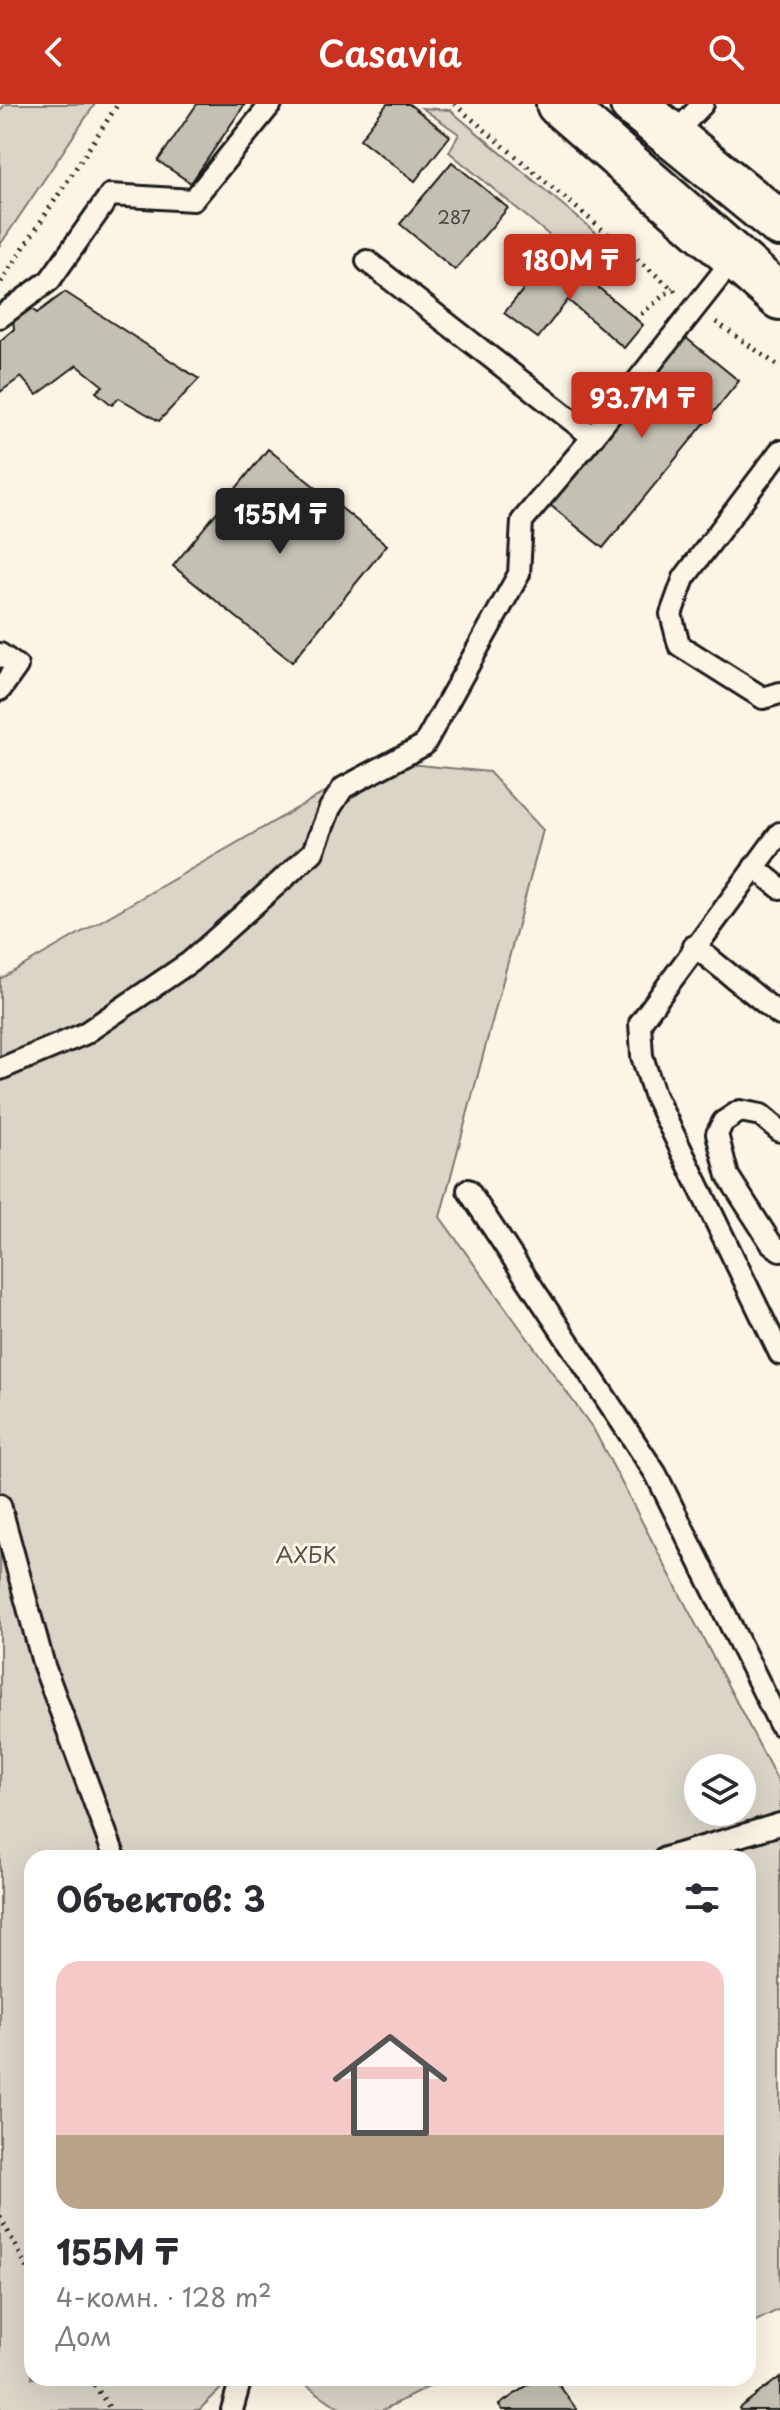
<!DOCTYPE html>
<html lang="ru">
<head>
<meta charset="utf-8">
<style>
	body { margin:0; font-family:"Playpen Sans",sans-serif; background:#f7f7f7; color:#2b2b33; height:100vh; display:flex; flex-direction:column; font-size:30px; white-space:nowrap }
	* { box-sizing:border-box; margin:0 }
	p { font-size:26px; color:#7c7c81 }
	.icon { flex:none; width:44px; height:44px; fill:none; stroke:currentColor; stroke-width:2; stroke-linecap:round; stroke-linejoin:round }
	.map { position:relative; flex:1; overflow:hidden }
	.panel { position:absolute; left:24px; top:1746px; width:732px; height:536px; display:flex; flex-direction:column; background:#fff; border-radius:24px; box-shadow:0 8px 32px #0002 }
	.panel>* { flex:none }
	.buttons { position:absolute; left:684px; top:1650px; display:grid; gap:16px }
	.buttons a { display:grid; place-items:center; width:72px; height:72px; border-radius:50%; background:#fff; box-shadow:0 8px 32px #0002; font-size:40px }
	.price { position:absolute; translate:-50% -68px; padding:0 18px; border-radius:8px; background:#c8321e; color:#fff; font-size:26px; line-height:52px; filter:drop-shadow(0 2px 4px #0008) }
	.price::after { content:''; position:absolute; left:50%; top:48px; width:24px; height:18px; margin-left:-12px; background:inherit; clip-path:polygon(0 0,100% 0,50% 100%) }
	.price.active { background:#222; color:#fff }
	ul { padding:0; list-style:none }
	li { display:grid; align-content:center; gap:16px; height:424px; padding:0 32px }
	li+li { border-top:2px solid #e1e1e2 }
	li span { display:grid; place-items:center; height:248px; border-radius:24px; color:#555 }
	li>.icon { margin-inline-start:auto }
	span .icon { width:144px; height:144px; fill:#fffc; stroke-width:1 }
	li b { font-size:34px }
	h2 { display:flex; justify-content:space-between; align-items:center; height:96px; padding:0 32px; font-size:34px }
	header { display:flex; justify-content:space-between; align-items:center; height:104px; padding:0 32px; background:#c8321e; color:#fff; font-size:36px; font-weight:600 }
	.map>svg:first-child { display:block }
	.green { fill:#dbd5c8; stroke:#7c7872; stroke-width:2; fill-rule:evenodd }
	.building { fill:#c4c0b3; stroke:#1c1c1c; stroke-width:2 }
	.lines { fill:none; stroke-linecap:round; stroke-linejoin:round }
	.lane-casing { stroke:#1c1c1c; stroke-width:26 }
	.primary-casing { stroke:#1c1c1c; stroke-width:50 }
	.path { stroke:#1c1c1c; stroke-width:5; stroke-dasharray:2 6; stroke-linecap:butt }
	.lane { stroke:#fcf5e5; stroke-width:20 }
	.primary { stroke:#fcf5e5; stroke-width:44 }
	.labels { text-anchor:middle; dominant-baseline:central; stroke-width:6; stroke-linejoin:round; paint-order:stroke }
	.number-label { font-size:18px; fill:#464542 }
	.park-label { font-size:22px; fill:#555450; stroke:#fcf5e5 }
</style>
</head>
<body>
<header><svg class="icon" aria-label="back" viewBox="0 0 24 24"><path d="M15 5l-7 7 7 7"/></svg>Casavia<svg class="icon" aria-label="search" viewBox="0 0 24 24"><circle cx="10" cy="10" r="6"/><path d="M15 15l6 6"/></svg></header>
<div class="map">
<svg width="780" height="2306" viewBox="0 0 780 2306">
	<rect width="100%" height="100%" fill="#fcf5e5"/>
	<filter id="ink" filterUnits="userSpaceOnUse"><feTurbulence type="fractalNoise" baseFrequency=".0125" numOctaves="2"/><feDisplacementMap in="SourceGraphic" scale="16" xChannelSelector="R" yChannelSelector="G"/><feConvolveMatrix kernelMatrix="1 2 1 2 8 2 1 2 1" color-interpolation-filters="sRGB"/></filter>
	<g filter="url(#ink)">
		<!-- green -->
		<g class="green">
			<path d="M 5,0 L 95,0 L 0,141 L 0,7 Z"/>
			<path d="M 422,4 L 450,6 L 602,134 L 585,161 L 449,48 L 459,30 Z"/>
			<path d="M 379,657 L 489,668 L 543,726 L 440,1113 L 594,1326 L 780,1681 L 780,2205 L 748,2221 L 748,1754 L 32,1754 L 32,2274 L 232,2274 L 199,2306 L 0,2306 L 0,875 ZM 698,1664 L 742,1664 L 742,1708 L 698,1708 Z"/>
			<path d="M 296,2274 L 446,2274 L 383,2306 L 342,2306 Z"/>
		</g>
		<!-- building -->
		<g class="building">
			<path d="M 197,0 L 245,0 L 191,79 L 158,57 Z"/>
			<path d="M 387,0 L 409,0 L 450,32 L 415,77 L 360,35 Z"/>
			<path d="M 452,58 L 508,104 L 455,166 L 400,120 Z"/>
			<path d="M 555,147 L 643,221 L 624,244 L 568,196 L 538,234 L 504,209 Z"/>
			<path d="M 65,188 L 199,275 L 159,317 L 119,294 L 112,301 L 96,288 L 103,282 L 77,261 L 37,291 L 21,273 L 0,288 L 0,237 L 14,225 L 13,215 L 30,204 L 37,209 Z"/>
			<path d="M 680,229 L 739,277 L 603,444 L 544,396 Z"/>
			<path d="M 268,345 L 387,441 L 292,558 L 173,462 Z"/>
			<path d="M 780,2273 L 780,2306 L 740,2306 L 739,2304 Z"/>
			<path d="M 538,2274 L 554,2274 L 577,2306 L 503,2306 L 499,2301 Z"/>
		</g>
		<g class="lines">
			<defs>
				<g id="lane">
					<path d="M 671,33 L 703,0"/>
					<path d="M 367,157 L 593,333"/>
					<path d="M 0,213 L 50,176 L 110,91 L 193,96 L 271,0"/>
					<path d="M 780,347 L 684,474 L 671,510 L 679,541 L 763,594 L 780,589"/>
					<path d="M 0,550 L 17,562 L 0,586"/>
					<path d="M 780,729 L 640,919 L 642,952 L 654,990 L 780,1250"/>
					<path d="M 754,763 L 780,784"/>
					<path d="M 694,842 L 780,911"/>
					<path d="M 0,965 L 84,930 L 190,858 L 313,748 L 330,704 L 343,684 L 424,641 L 519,470 L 522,417 L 593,333 L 735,153"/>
					<path d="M 780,1027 L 761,1011 L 740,1007 L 723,1018 L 717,1030 L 728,1072 L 771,1139 L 780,1146"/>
					<path d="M 468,1086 L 656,1370 L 780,1621"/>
					<path d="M 0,1401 L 44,1562 L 115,1754"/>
					<path d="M 665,1754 L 780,1720"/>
					<path d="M 232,2306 L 241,2274"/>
				</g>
				<g id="primary">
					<path d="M 559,0 L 780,193"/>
					<path d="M 633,0 L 780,120"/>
				</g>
			</defs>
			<!-- lane casing -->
			<use href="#lane" class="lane-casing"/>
			<!-- primary casing -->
			<use href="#primary" class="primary-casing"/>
			<!-- path -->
			<g class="path">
				<path d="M 454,0 L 676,188"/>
				<path d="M 1,178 L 118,0"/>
				<path d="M 635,215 L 673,184"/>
				<path d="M 716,218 L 780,263"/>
				<path d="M 0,2113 L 32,2172"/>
				<path d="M 90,2274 L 111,2306"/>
			</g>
			<!-- lane -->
			<use href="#lane" class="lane"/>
			<!-- primary -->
			<use href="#primary" class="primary"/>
		</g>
	</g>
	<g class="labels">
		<!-- number labels -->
		<g class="number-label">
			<text x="454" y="112">287</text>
		</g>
		<!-- park labels -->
		<g class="park-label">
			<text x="306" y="1449">АХБК</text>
		</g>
	</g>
</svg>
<div class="buttons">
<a><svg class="icon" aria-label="layers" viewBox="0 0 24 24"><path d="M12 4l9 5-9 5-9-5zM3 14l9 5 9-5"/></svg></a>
</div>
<b class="price" style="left:570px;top:198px">180M ₸</b>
<b class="price" style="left:642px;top:336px">93.7M ₸</b>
<b class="price active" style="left:280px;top:452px">155M ₸</b>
<section class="panel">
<h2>Объектов: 3<svg class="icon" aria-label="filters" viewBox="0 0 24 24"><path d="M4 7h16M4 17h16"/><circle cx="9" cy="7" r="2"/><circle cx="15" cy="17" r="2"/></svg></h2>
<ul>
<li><span style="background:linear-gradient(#f6c9c9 70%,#b9a48a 0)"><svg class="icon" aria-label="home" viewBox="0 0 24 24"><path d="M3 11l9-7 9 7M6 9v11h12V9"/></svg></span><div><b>155M ₸</b><p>4-комн. · 128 m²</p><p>Дом</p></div></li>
</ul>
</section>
</div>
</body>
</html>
